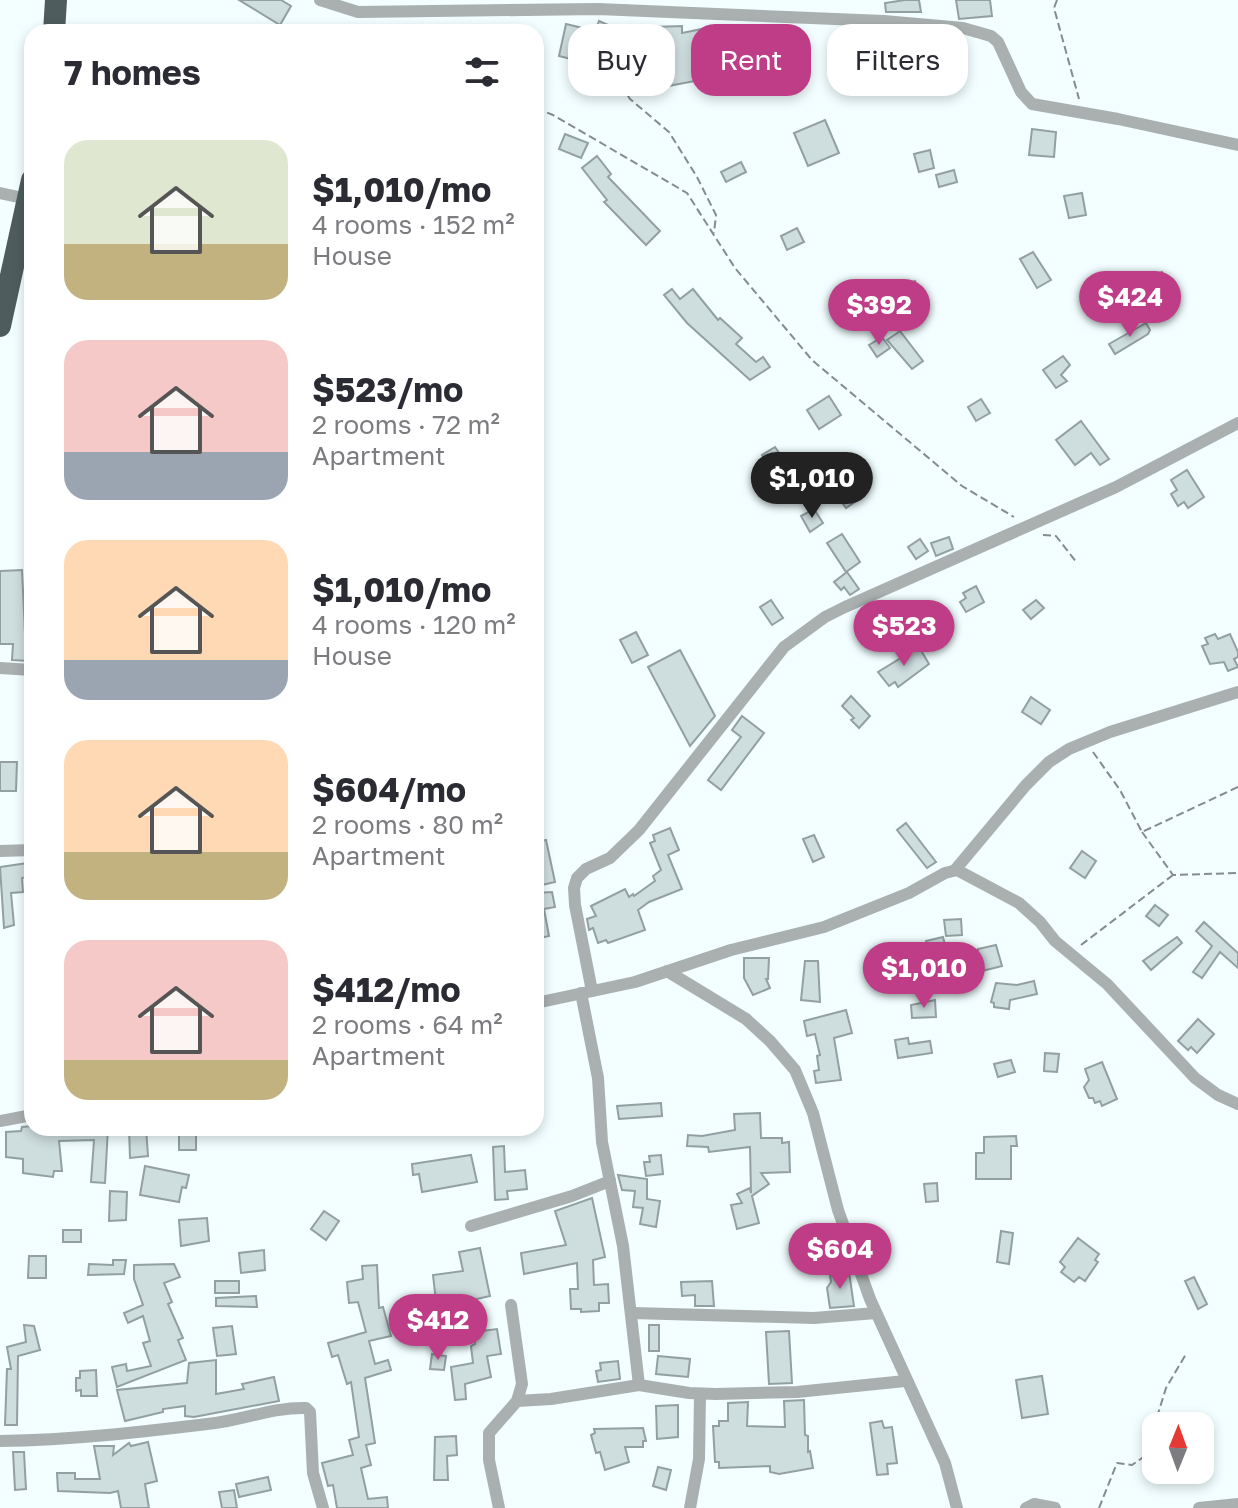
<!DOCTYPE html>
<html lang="en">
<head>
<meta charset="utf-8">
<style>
	body { margin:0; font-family:"Golos Text",sans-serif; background:#f7f7f7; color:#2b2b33; height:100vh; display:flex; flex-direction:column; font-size:30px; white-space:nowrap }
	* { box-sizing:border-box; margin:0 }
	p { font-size:26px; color:#7c7c81 }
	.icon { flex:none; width:44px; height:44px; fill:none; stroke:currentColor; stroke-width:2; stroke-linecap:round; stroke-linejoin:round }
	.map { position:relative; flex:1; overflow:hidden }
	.side { position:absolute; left:24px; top:24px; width:520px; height:1112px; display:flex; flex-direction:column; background:#fff; border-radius:24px; box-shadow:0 4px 12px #0003 }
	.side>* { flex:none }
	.hud { position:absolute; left:568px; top:24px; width:550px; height:72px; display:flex; gap:16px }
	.needle { width:52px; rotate:1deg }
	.tools { position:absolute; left:1142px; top:1412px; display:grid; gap:16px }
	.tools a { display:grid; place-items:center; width:72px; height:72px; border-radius:16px; background:#fff; box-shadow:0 4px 12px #0003; font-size:40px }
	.price { position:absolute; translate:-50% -68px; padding:0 18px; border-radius:28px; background:#be3d86; color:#fff; font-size:26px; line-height:52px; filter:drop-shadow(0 2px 4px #0008) }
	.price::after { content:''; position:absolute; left:50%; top:48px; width:24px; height:18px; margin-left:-12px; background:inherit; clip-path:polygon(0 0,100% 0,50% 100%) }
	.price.current { background:#222; color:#fff }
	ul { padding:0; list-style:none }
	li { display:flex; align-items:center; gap:24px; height:200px; padding:0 40px }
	li span { display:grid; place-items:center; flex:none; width:224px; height:160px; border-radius:24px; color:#555 }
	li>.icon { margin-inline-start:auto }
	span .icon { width:96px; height:96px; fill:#fffc; stroke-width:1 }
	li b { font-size:34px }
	h2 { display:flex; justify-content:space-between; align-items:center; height:96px; padding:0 40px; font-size:34px }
	.pill { padding:0 28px; border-radius:24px; background:#fff; box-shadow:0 4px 12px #0003; font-size:28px; line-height:72px }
	.pill.current { background:#be3d86; color:#fff }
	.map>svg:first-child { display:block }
	.building { fill:#ceddde; stroke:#92a0a1; stroke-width:2 }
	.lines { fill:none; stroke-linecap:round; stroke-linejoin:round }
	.path { stroke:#848c8d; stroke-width:2; stroke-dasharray:8 4; stroke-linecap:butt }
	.street { stroke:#aab0b0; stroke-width:12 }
	.highway { stroke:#4f5c5d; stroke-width:22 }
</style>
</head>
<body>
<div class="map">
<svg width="1238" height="1508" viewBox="0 0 1238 1508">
	<rect width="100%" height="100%" fill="#f2feff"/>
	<!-- building -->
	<g class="building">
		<path d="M 239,0 L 281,0 L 291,6 L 280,25 Z"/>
		<path d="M 905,0 L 919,0 L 921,12 L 886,12 L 885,3 Z"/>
		<path d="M 956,0 L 990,0 L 992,16 L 959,19 Z"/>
		<path d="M 599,21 L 615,28 L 610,40 L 594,34 L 587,63 L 559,56 L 566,24 L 595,31 Z"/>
		<path d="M 682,26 L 682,33 L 702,29 L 703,31 L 714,31 L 720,61 L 710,63 L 711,70 L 694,74 L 695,81 L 663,87 L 652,27 Z"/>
		<path d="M 786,35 L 787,61 L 765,62 L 764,36 Z"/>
		<path d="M 922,42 L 925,59 L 908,61 L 905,44 Z"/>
		<path d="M 894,65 L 906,65 L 906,84 L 893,84 Z"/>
		<path d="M 825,120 L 839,153 L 808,166 L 794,133 Z"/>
		<path d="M 1032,129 L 1056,132 L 1054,157 L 1029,155 Z"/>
		<path d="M 565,134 L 588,143 L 581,158 L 559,149 Z"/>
		<path d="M 930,150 L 934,168 L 919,172 L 914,154 Z"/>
		<path d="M 597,156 L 611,174 L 608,177 L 660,231 L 646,245 L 604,202 L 607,200 L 582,168 Z"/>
		<path d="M 741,162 L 746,172 L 726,182 L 721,172 Z"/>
		<path d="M 954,170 L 957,182 L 939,187 L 936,175 Z"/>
		<path d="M 1082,193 L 1086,215 L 1069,218 L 1064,196 Z"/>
		<path d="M 797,228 L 804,242 L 787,250 L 781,236 Z"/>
		<path d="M 1033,252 L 1051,280 L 1037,288 L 1020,259 Z"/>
		<path d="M 1162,272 L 1172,289 L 1155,298 L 1146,282 Z"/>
		<path d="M 915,281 L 920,296 L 908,300 L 903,285 Z"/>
		<path d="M 672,289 L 680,299 L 693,289 L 718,320 L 720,318 L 742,338 L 736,344 L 756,362 L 763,357 L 770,367 L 750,380 L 687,323 L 664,295 Z"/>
		<path d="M 1146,323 L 1150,330 L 1148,334 L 1115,354 L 1109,344 Z"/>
		<path d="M 900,331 L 923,361 L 912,369 L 887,340 Z"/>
		<path d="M 882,337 L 890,348 L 877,357 L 869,345 Z"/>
		<path d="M 1063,356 L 1070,365 L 1061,375 L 1067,381 L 1056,388 L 1043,370 Z"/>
		<path d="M 829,396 L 841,415 L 819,429 L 807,410 Z"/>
		<path d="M 981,399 L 990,413 L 976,421 L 968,407 Z"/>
		<path d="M 1081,421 L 1109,459 L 1100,465 L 1091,453 L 1075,465 L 1056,440 Z"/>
		<path d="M 775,447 L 784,460 L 771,469 L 762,455 Z"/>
		<path d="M 815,463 L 828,483 L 810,495 L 796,476 Z"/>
		<path d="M 1187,470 L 1204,497 L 1188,508 L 1184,502 L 1178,506 L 1171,494 L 1177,490 L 1171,480 Z"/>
		<path d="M 855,487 L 862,497 L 846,508 L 839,498 Z"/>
		<path d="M 814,509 L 823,523 L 810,532 L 801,516 Z"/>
		<path d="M 842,534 L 860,562 L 846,572 L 827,543 Z"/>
		<path d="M 949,537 L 953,549 L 936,556 L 931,543 Z"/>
		<path d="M 920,539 L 928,551 L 916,559 L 908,547 Z"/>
		<path d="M 22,570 L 25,633 L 30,633 L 30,661 L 12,660 L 13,644 L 0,644 L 0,571 Z"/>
		<path d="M 847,572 L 859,589 L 850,595 L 844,587 L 841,590 L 834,582 Z"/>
		<path d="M 976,586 L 984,602 L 966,612 L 960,602 L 966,598 L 963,593 Z"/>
		<path d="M 771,600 L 783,618 L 772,625 L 760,607 Z"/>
		<path d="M 1036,600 L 1044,608 L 1031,619 L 1023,610 Z"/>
		<path d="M 636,632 L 648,655 L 632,663 L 620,640 Z"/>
		<path d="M 1215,634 L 1218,639 L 1230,634 L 1238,652 L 1238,657 L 1234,659 L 1238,667 L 1228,671 L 1224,662 L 1210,664 L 1202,646 L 1208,644 L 1205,638 Z"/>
		<path d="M 919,647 L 929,664 L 898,687 L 895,682 L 889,686 L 878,672 Z"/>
		<path d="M 680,650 L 715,716 L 690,746 L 648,667 Z"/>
		<path d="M 851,696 L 870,716 L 859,728 L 851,720 L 854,718 L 842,706 Z"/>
		<path d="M 1031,697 L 1050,710 L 1041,724 L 1022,712 Z"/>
		<path d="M 742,716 L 764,733 L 721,790 L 708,780 L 741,737 L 732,730 Z"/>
		<path d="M 0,762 L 17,762 L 16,791 L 0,791 Z"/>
		<path d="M 906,823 L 936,862 L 927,868 L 897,830 Z"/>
		<path d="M 670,828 L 679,850 L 668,855 L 682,889 L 649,902 L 638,910 L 645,930 L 608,943 L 606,940 L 598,943 L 593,928 L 589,930 L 587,919 L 596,916 L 591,906 L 625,889 L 629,897 L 633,894 L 634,896 L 655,881 L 653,876 L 661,870 L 650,843 L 655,841 L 653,835 Z"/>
		<path d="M 814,835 L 824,857 L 813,862 L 803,839 Z"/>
		<path d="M 546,840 L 555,882 L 542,885 L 536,842 Z"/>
		<path d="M 1082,851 L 1096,861 L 1085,878 L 1070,868 Z"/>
		<path d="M 28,863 L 28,877 L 22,878 L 23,892 L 11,893 L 14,925 L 4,928 L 0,867 Z"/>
		<path d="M 552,892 L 555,907 L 544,909 L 549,936 L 536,939 L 536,893 Z"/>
		<path d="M 1155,905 L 1168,915 L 1159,926 L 1146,916 Z"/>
		<path d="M 961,919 L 962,935 L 946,936 L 944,920 Z"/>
		<path d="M 1204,922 L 1238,953 L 1238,968 L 1220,952 L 1202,978 L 1193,972 L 1212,946 L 1196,931 Z"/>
		<path d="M 943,937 L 950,964 L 932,968 L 926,941 Z"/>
		<path d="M 1177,937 L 1182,943 L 1151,970 L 1143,961 Z"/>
		<path d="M 996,945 L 1002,966 L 974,973 L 970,955 L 978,953 L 978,949 Z"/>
		<path d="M 744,958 L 769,958 L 768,979 L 766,979 L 770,988 L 753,995 L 744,978 Z"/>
		<path d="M 805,961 L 818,961 L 820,1002 L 801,1000 Z"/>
		<path d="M 1034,981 L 1037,994 L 1010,1000 L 1009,1009 L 994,1007 L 994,1003 L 991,1002 L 996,983 L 1017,985 Z"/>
		<path d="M 935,1000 L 936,1017 L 912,1018 L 911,1005 Z"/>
		<path d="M 846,1010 L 852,1033 L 834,1038 L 841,1080 L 816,1083 L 814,1071 L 819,1070 L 817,1056 L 820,1055 L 815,1034 L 807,1036 L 804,1021 Z"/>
		<path d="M 1198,1019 L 1214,1034 L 1197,1053 L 1191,1047 L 1188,1050 L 1178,1041 Z"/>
		<path d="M 908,1038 L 909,1044 L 930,1041 L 932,1053 L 898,1058 L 895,1040 Z"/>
		<path d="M 1045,1053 L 1059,1054 L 1057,1072 L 1044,1071 Z"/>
		<path d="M 1011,1060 L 1015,1072 L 998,1077 L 994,1064 Z"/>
		<path d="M 1102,1062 L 1117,1099 L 1102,1106 L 1100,1101 L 1095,1103 L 1093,1098 L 1089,1098 L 1084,1087 L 1089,1080 L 1085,1069 Z"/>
		<path d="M 661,1103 L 662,1116 L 619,1119 L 617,1106 Z"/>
		<path d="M 760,1113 L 761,1138 L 782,1138 L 782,1143 L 789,1142 L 790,1172 L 761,1173 L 769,1184 L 752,1196 L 759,1223 L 737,1229 L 731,1205 L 742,1203 L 737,1194 L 750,1188 L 751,1193 L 750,1147 L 709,1152 L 708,1147 L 687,1146 L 688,1135 L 702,1136 L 735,1130 L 734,1114 Z"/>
		<path d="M 32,1126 L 108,1128 L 105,1183 L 91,1182 L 94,1140 L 59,1141 L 62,1171 L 54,1171 L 53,1177 L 23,1173 L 23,1159 L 6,1157 L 6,1132 L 21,1131 L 22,1127 Z"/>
		<path d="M 129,1128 L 146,1128 L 148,1156 L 130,1158 Z"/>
		<rect x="179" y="1128" width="17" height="22"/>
		<path d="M 1016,1136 L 1017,1146 L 1011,1146 L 1011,1179 L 976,1179 L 976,1153 L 984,1153 L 984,1137 Z"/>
		<path d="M 504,1146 L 505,1172 L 525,1170 L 527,1189 L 507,1191 L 508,1199 L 495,1200 L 493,1147 Z"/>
		<path d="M 471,1155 L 477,1182 L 422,1192 L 419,1174 L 413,1175 L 412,1164 Z"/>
		<path d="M 661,1155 L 663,1174 L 646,1176 L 644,1162 L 650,1162 L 649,1156 Z"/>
		<path d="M 145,1166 L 189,1175 L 186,1188 L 182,1187 L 179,1202 L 140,1195 Z"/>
		<path d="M 618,1175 L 647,1179 L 647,1199 L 660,1201 L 656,1227 L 640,1224 L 643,1208 L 633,1207 L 635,1191 L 622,1190 Z"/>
		<path d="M 937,1183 L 938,1201 L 926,1202 L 924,1184 Z"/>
		<path d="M 110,1191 L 127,1192 L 126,1220 L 109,1221 Z"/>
		<path d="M 592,1198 L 605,1257 L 593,1260 L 594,1285 L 608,1284 L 609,1303 L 599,1303 L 599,1311 L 581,1312 L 581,1309 L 571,1309 L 570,1289 L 578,1289 L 577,1263 L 524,1274 L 521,1253 L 566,1245 L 555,1211 Z"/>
		<path d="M 324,1211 L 339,1221 L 326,1240 L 311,1229 Z"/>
		<path d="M 207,1218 L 209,1241 L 181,1246 L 179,1220 Z"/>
		<rect x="63" y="1230" width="18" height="12"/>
		<path d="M 1001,1231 L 1013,1233 L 1009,1264 L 997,1262 Z"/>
		<path d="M 1078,1238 L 1099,1254 L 1095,1260 L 1098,1262 L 1085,1281 L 1079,1277 L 1074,1282 L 1061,1272 L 1065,1267 L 1060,1262 Z"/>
		<path d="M 480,1248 L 490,1296 L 459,1303 L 460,1320 L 434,1321 L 433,1310 L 437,1310 L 433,1275 L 463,1271 L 459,1252 Z"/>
		<path d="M 264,1250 L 265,1270 L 241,1273 L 239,1253 Z"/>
		<path d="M 29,1256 L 46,1256 L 46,1278 L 28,1278 Z"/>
		<path d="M 113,1260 L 126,1260 L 124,1274 L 88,1275 L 89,1264 L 113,1265 Z"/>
		<path d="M 174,1264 L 180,1277 L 164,1283 L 172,1302 L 168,1304 L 183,1338 L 178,1340 L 186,1360 L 117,1387 L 112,1367 L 126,1364 L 127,1371 L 151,1366 L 143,1343 L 150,1341 L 143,1316 L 128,1323 L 124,1313 L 143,1305 L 134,1279 L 134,1265 Z"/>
		<path d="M 377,1265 L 379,1308 L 383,1307 L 391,1336 L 369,1341 L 375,1364 L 388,1360 L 391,1370 L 365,1378 L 375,1443 L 366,1445 L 371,1465 L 361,1468 L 368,1499 L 387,1497 L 388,1508 L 337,1508 L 333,1485 L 328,1486 L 322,1463 L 353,1455 L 349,1440 L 359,1437 L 351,1382 L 347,1384 L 338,1355 L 332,1357 L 328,1343 L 366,1332 L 358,1302 L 349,1303 L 347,1282 L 363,1279 L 362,1266 Z"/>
		<path d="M 849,1272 L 854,1306 L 830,1308 L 827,1288 L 831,1282 L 830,1275 Z"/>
		<path d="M 1194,1277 L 1207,1304 L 1198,1309 L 1185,1281 Z"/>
		<rect x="215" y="1281" width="24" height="12"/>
		<path d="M 712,1281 L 714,1306 L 695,1306 L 695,1295 L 682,1296 L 681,1282 Z"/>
		<path d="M 256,1296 L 257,1307 L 216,1306 L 216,1298 Z"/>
		<path d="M 24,1325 L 34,1326 L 40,1350 L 18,1356 L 17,1425 L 5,1425 L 7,1369 L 11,1369 L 7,1347 L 26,1342 Z"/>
		<rect x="649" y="1325" width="10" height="26"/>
		<path d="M 232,1326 L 236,1354 L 217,1356 L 213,1328 Z"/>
		<path d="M 497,1329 L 501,1354 L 487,1356 L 491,1377 L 465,1384 L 466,1399 L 455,1400 L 451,1367 L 473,1363 L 471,1346 L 475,1344 L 473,1332 Z"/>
		<path d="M 789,1331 L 792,1383 L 769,1384 L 766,1332 Z"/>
		<path d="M 432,1354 L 446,1356 L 444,1370 L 430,1369 Z"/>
		<path d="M 658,1356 L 690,1359 L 688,1377 L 656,1374 Z"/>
		<path d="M 216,1360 L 216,1394 L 244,1389 L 242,1384 L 274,1377 L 279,1401 L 194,1417 L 185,1416 L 185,1406 L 163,1409 L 163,1412 L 125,1421 L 117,1390 L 187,1383 L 189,1363 Z"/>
		<path d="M 618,1361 L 620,1379 L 598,1382 L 596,1371 L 601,1370 L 600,1363 Z"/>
		<path d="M 96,1370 L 97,1396 L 81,1396 L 81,1390 L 76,1391 L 76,1378 L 80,1378 L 80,1371 Z"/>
		<path d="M 1042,1376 L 1048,1414 L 1022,1418 L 1016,1380 Z"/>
		<path d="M 804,1400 L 805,1435 L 808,1436 L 808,1452 L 810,1451 L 813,1468 L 779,1474 L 770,1472 L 770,1466 L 719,1468 L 719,1462 L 715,1462 L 713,1426 L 719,1426 L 719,1421 L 728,1421 L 728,1403 L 748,1402 L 747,1426 L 785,1427 L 784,1401 Z"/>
		<path d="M 678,1405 L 678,1437 L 657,1439 L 656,1406 Z"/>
		<path d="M 882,1421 L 884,1428 L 892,1427 L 897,1463 L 887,1464 L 888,1474 L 877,1475 L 870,1423 Z"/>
		<path d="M 643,1428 L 646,1441 L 643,1441 L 643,1447 L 625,1447 L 629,1462 L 605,1470 L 600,1452 L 596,1453 L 591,1435 L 595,1433 L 594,1429 Z"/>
		<path d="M 456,1436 L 457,1455 L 447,1456 L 448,1480 L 434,1480 L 435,1437 Z"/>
		<path d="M 148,1442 L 157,1481 L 145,1484 L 149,1508 L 121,1508 L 118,1491 L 110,1493 L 58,1491 L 57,1473 L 75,1473 L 75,1479 L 100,1479 L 94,1446 L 114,1446 L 113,1455 L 129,1443 L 131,1446 Z"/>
		<path d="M 13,1452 L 24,1452 L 26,1489 L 15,1490 Z"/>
		<path d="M 658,1467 L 671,1470 L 666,1490 L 653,1486 Z"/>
		<path d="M 268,1477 L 271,1490 L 239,1497 L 236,1484 Z"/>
		<path d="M 234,1490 L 237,1508 L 222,1508 L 219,1492 Z"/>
	</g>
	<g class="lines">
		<!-- path -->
		<g class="path">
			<path d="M 1057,0 L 1054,8 L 1079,99"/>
			<path d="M 428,25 L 430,32"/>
			<path d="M 609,65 L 630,99 L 669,132 L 697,177 L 716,215 L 714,233"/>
			<path d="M 536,108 L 553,115 L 687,193 L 735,268 L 812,360 L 962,486 L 1014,517"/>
			<path d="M 1043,535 L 1056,536 L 1077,563"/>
			<path d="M 1093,752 L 1120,790 L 1142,832 L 1238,787"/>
			<path d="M 1142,832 L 1173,875 L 1238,873"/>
			<path d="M 1081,945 L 1173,875"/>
			<path d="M 1099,1508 L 1117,1463 L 1132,1465 L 1145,1456 L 1166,1388 L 1186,1354"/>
		</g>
		<!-- street -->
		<g class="street">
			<path d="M 320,0 L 358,12 L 598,9 L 884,21 L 963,28 L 991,36 L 998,42 L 1021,92 L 1032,104 L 1118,119 L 1238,145"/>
			<path d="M 0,193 L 28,199"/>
			<path d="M 0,668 L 32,670"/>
			<path d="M 0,851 L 32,850"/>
			<path d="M 955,870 L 1026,785 L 1049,762 L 1069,749 L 1110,732 L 1238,692"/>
			<path d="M 667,971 L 746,1019 L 770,1041 L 795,1070 L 813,1113 L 838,1210 L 870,1299 L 945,1463 L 957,1508"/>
			<path d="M 592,991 L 575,905 L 574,888 L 577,878 L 586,869 L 610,858 L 639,830 L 784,647 L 825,617 L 845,607 L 1116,487 L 1238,423"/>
			<path d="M 581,993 L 598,1078 L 602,1142 L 623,1246 L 639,1385"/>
			<path d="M 536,1003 L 635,982 L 731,950 L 824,927 L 909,893 L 945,873 L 957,870 L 1019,903 L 1040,922 L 1055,941 L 1107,984 L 1195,1078 L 1218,1095 L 1238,1104"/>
			<path d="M 0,1121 L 32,1115"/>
			<path d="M 471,1226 L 572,1196 L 610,1181"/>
			<path d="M 632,1313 L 814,1318 L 876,1313"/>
			<path d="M 517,1401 L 551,1399 L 639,1385 L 689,1393 L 716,1394 L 797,1392 L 905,1381"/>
			<path d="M 0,1441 C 72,1440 143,1432 215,1423 C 245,1419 276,1407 306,1408 L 310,1412 L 313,1473 L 323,1508"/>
			<path d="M 499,1508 L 489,1460 L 489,1433 L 517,1401 L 522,1384 L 511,1305"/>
			<path d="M 690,1508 L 699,1459 L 700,1394"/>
			<path d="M 1026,1508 L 1034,1504 L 1055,1508"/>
			<path d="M 1199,1508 L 1238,1504"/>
		</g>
		<!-- highway -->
		<g class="highway">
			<path d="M 54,32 L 56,0"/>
			<path d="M 0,326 L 32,180"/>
		</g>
	</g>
</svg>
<div class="tools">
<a><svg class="needle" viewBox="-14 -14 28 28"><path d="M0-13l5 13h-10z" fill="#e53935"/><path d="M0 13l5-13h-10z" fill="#7c7c81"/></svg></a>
</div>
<b class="price" style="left:1130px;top:339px">$424</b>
<b class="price" style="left:879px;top:347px">$392</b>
<b class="price current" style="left:812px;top:520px">$1,010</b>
<b class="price" style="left:904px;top:668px">$523</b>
<b class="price" style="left:924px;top:1010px">$1,010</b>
<b class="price" style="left:840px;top:1291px">$604</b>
<b class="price" style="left:438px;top:1362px">$412</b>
<div class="hud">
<a class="pill">Buy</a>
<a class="pill current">Rent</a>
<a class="pill">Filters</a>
</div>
<section class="side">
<h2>7 homes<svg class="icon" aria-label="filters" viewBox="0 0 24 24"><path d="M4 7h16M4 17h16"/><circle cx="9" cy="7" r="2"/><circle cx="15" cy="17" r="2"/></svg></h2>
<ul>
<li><span style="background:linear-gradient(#dfe7d0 65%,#c2b280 0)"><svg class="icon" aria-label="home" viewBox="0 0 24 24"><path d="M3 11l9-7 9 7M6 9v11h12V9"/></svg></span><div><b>$1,010/mo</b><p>4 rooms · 152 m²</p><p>House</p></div></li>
<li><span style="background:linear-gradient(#f6c9c9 70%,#9aa5b1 0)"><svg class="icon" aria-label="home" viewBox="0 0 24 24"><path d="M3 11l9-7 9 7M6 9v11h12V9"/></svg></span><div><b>$523/mo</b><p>2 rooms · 72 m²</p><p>Apartment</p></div></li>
<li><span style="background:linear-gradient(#ffd9b3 75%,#9aa5b1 0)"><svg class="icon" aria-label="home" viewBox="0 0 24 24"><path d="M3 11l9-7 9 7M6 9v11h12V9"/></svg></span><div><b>$1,010/mo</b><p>4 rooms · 120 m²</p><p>House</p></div></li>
<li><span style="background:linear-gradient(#ffd9b3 70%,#c2b280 0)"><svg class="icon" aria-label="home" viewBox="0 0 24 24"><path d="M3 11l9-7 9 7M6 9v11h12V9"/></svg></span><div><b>$604/mo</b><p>2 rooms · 80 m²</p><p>Apartment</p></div></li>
<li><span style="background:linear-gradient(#f6c9c9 75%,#c2b280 0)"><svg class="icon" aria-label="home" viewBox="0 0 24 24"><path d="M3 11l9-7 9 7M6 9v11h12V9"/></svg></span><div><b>$412/mo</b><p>2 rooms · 64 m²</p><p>Apartment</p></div></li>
</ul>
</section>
</div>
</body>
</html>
